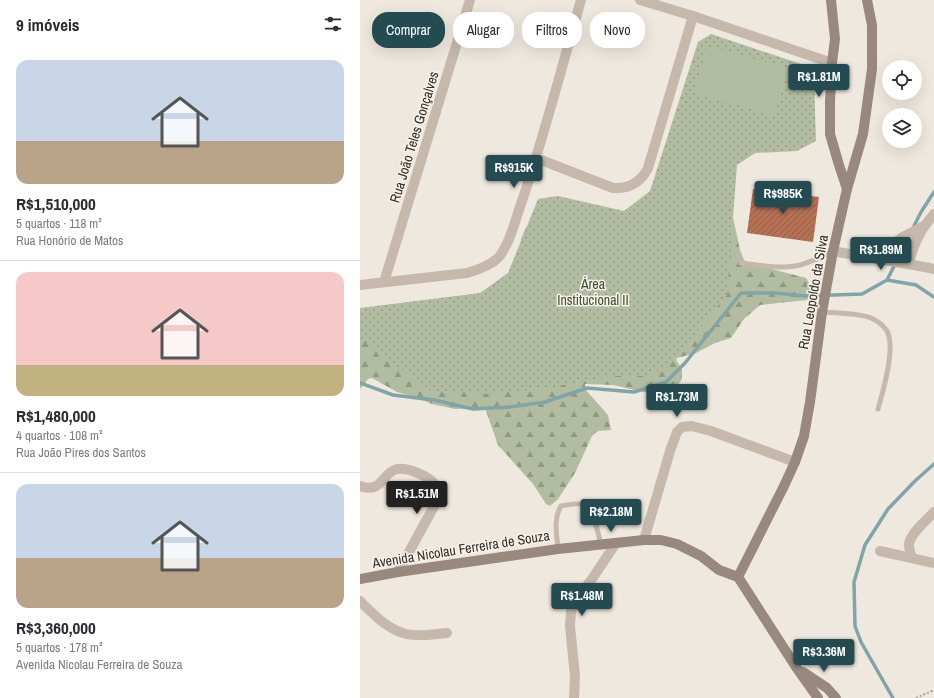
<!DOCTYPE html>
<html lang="pt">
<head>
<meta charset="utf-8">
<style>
	body { margin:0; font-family:"Archivo Narrow",sans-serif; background:#f7f7f7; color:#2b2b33; height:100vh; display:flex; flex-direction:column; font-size:15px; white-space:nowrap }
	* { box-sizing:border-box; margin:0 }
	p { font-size:13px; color:#7c7c81 }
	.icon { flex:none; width:22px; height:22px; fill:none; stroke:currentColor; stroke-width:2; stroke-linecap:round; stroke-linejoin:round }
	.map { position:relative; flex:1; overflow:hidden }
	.side { display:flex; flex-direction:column; background:#fff; width:360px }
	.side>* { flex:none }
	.banner { position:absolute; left:12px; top:12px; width:380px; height:36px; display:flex; gap:8px }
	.controls { position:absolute; left:522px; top:60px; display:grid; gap:8px }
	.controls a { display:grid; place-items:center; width:40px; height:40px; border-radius:50%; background:#fff; box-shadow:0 4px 16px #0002; font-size:20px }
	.price { position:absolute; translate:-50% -34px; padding:0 9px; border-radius:4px; background:#244b51; color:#fff; font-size:13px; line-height:26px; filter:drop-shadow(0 1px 2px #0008) }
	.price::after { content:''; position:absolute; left:50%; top:24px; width:12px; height:9px; margin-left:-6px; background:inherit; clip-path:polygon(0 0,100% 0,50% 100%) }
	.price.selected { background:#222; color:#fff }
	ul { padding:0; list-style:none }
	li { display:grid; align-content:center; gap:8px; height:212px; padding:0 16px }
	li+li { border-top:1px solid #e1e1e2 }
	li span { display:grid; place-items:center; height:124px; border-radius:12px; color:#555 }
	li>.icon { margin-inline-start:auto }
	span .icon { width:72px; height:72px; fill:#fffc; stroke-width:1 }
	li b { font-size:17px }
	h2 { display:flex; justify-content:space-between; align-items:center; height:48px; padding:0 16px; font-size:17px }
	.tag { padding:0 14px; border-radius:16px; background:#fff; box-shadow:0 4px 16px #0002; font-size:14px; line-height:36px }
	.tag.selected { background:#244b51; color:#fff }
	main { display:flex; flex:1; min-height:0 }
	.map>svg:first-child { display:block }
	.forest { fill:url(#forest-firs) }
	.park { fill:url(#park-dots) }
	.garden { fill:#b1bca0 }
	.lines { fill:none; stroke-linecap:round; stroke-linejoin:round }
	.stream { stroke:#80a5a8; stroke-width:3.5 }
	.building { fill:url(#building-hatch) }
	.path { stroke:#b1a396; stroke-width:2; stroke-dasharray:2 2; stroke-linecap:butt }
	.lane { stroke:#c6b9ab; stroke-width:5 }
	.street { stroke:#c6b9ab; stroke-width:10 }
	.secondary { stroke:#99887d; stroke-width:10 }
	.labels { text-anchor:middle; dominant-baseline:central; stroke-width:3; stroke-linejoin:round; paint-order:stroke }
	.street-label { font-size:14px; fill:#342d29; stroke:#f7f2ea }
	.park-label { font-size:14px; fill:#424f30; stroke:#f7f2ea }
</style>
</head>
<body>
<main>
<section class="side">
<h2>9 imóveis<svg class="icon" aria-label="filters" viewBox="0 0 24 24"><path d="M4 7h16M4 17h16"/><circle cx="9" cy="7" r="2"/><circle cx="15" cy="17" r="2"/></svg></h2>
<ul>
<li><span style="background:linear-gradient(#c9d6e8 65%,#b9a48a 0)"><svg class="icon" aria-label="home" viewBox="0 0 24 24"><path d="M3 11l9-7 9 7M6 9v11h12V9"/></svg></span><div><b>R$1,510,000</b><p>5 quartos · 118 m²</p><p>Rua Honório de Matos</p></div></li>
<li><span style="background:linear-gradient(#f6c9c9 75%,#c2b280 0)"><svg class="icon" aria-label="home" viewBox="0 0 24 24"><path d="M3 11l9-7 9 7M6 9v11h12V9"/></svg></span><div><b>R$1,480,000</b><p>4 quartos · 108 m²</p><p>Rua João Pires dos Santos</p></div></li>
<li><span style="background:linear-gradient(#c9d6e8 60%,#b9a48a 0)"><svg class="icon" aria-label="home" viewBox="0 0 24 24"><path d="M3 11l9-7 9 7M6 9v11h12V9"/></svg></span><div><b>R$3,360,000</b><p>5 quartos · 178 m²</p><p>Avenida Nicolau Ferreira de Souza</p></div></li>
</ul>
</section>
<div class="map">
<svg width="574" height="698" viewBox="0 0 574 698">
	<defs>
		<pattern id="forest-firs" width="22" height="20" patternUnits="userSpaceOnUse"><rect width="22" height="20" fill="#b1bca0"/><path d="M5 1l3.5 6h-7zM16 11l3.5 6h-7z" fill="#919982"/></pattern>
		<pattern id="park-dots" width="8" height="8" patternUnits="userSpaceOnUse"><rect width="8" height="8" fill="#b1bca0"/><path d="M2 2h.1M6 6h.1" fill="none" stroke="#919982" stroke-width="1.8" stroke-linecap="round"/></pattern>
		<pattern id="building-hatch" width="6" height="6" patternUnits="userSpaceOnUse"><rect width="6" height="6" fill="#b67155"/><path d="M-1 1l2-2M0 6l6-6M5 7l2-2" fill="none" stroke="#955d46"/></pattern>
	</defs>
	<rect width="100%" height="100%" fill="#efe8de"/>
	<!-- forest -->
	<path class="forest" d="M 373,217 L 380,250 L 384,260 L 389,263 L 446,278 L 452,288 L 447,300 L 400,305 L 384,319 L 371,338 L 355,343 L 336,353 L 317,358 L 316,360 L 322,369 L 322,379 L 318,385 L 311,390 L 288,393 L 253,385 L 225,384 L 225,389 L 248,415 L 251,430 L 238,431 L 232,436 L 215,473 L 198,499 L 190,506 L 186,504 L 173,484 L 138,445 L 125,408 L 95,409 L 72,404 L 55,397 L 37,392 L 12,378 L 8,379 L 0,389 L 0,331 L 132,336 L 160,254 L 161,239 L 166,227 L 362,220 Z"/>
	<!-- park -->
	<path class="park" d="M 351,34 L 444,65 L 454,80 L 456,141 L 437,151 L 395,153 L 377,165 L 367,295 L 320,352 L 290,376 L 251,376 L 194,387 L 133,394 L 68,390 L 0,338 L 0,308 L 120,293 L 148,273 L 178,199 L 198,196 L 264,211 L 290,191 L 338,42 Z"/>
	<!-- garden -->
	<path class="garden" d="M 347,46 L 429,68 L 415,116 L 334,93 Z"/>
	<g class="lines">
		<!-- stream -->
		<g class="stream">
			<path d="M 553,228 L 561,212 L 574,192"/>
			<path d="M 527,280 L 549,237"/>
			<path d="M 0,383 L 33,395 L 74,400 L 113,409 L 150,407 L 185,402 L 227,388 L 274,392 L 306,382 L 325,363 L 381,293 L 416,293 L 445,296 L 502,294 L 527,280 L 556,285 L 574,297"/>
			<path d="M 533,698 L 501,642 L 495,626 L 494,582 L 505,545 L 528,509 L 555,481 L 574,464"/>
		</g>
	</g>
	<!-- building -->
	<path class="building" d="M 393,189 L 459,197 L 453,242 L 387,233 Z"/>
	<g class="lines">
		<!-- path -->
		<path class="path" d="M 556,698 L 574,690"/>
		<!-- lane -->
		<g class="lane">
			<path d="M 381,263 C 397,265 419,269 435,266 C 448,264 461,257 473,251"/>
			<path d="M 462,312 C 475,313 499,313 511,318 C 518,321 523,325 527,331 C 536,348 523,391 518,409"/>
			<path d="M 198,549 C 197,535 193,519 201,506 C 208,505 218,502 224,505 C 234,509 238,534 241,545"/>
		</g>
		<!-- street -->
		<g class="street">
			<path d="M 280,0 L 333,16 L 472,63"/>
			<path d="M 176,158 L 253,188 C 269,189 281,182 288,168 L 333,16"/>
			<path d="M 473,251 C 507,258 541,262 574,269"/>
			<path d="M 521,259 L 532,246 L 541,238 L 564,226"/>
			<path d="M 548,264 C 555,243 559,231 574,214"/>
			<path d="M 24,282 L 110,0"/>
			<path d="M 0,285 L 107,273 C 118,270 130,266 139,257 C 151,241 156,217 163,198 C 185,133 202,66 221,0"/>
			<path d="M 0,486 C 23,494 21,473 37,469 C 48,467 71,477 76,486 C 79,490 78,494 78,499 L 38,572"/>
			<path d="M 284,540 L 310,451 L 317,432 L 322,427 L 332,426 L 351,431 L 435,462"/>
			<path d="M 520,551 L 574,563"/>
			<path d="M 552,558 C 551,554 549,550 549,546 C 548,535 567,520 574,512"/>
			<path d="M 0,601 C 13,614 27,629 46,634 C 59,637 74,634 87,633"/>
			<path d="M 214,698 L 215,676 L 210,626 L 211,611 L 216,600 L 232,579 L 256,543"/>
		</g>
		<!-- secondary -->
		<g class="secondary">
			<path d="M 471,0 L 475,39 L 472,63 L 470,101 L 470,134 L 479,165 L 487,189"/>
			<path d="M 378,577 L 424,486 L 435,462 L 444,436 L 450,402 L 462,312 L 473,251 L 487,189 L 503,134 L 512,69 L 512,25 L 507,0"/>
			<path d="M 0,579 L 38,572 L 198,549 L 284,540 L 301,540 L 317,544 L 341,556 L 359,570 L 378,577 L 436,667 L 458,698"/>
			<path d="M 443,672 L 467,688 L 476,698"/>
		</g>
	</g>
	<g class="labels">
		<!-- street labels -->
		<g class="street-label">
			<text transform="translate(54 137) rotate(-73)">Rua João Teles Gonçalves</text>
			<text transform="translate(453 292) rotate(-80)">Rua Leopoldo da Silva</text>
			<text transform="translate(101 549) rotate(-9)">Avenida Nicolau Ferreira de Souza</text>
		</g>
		<!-- park labels -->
		<g class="park-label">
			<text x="233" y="284">Área<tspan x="233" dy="16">Institucional II</tspan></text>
		</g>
	</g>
</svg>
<div class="controls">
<a><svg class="icon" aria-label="locate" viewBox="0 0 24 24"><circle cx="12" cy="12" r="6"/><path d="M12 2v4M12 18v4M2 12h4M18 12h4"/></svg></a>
<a><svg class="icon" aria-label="layers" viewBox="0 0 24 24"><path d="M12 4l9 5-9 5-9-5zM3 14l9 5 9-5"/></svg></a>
</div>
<b class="price" style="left:459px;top:98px">R$1.81M</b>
<b class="price" style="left:154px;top:189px">R$915K</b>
<b class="price" style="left:423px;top:215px">R$985K</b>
<b class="price" style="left:521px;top:271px">R$1.89M</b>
<b class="price" style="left:317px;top:418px">R$1.73M</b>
<b class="price selected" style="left:57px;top:515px">R$1.51M</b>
<b class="price" style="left:251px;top:533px">R$2.18M</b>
<b class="price" style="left:222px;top:617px">R$1.48M</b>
<b class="price" style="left:464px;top:673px">R$3.36M</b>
<div class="banner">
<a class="tag selected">Comprar</a>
<a class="tag">Alugar</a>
<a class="tag">Filtros</a>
<a class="tag">Novo</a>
</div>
</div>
</main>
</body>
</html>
